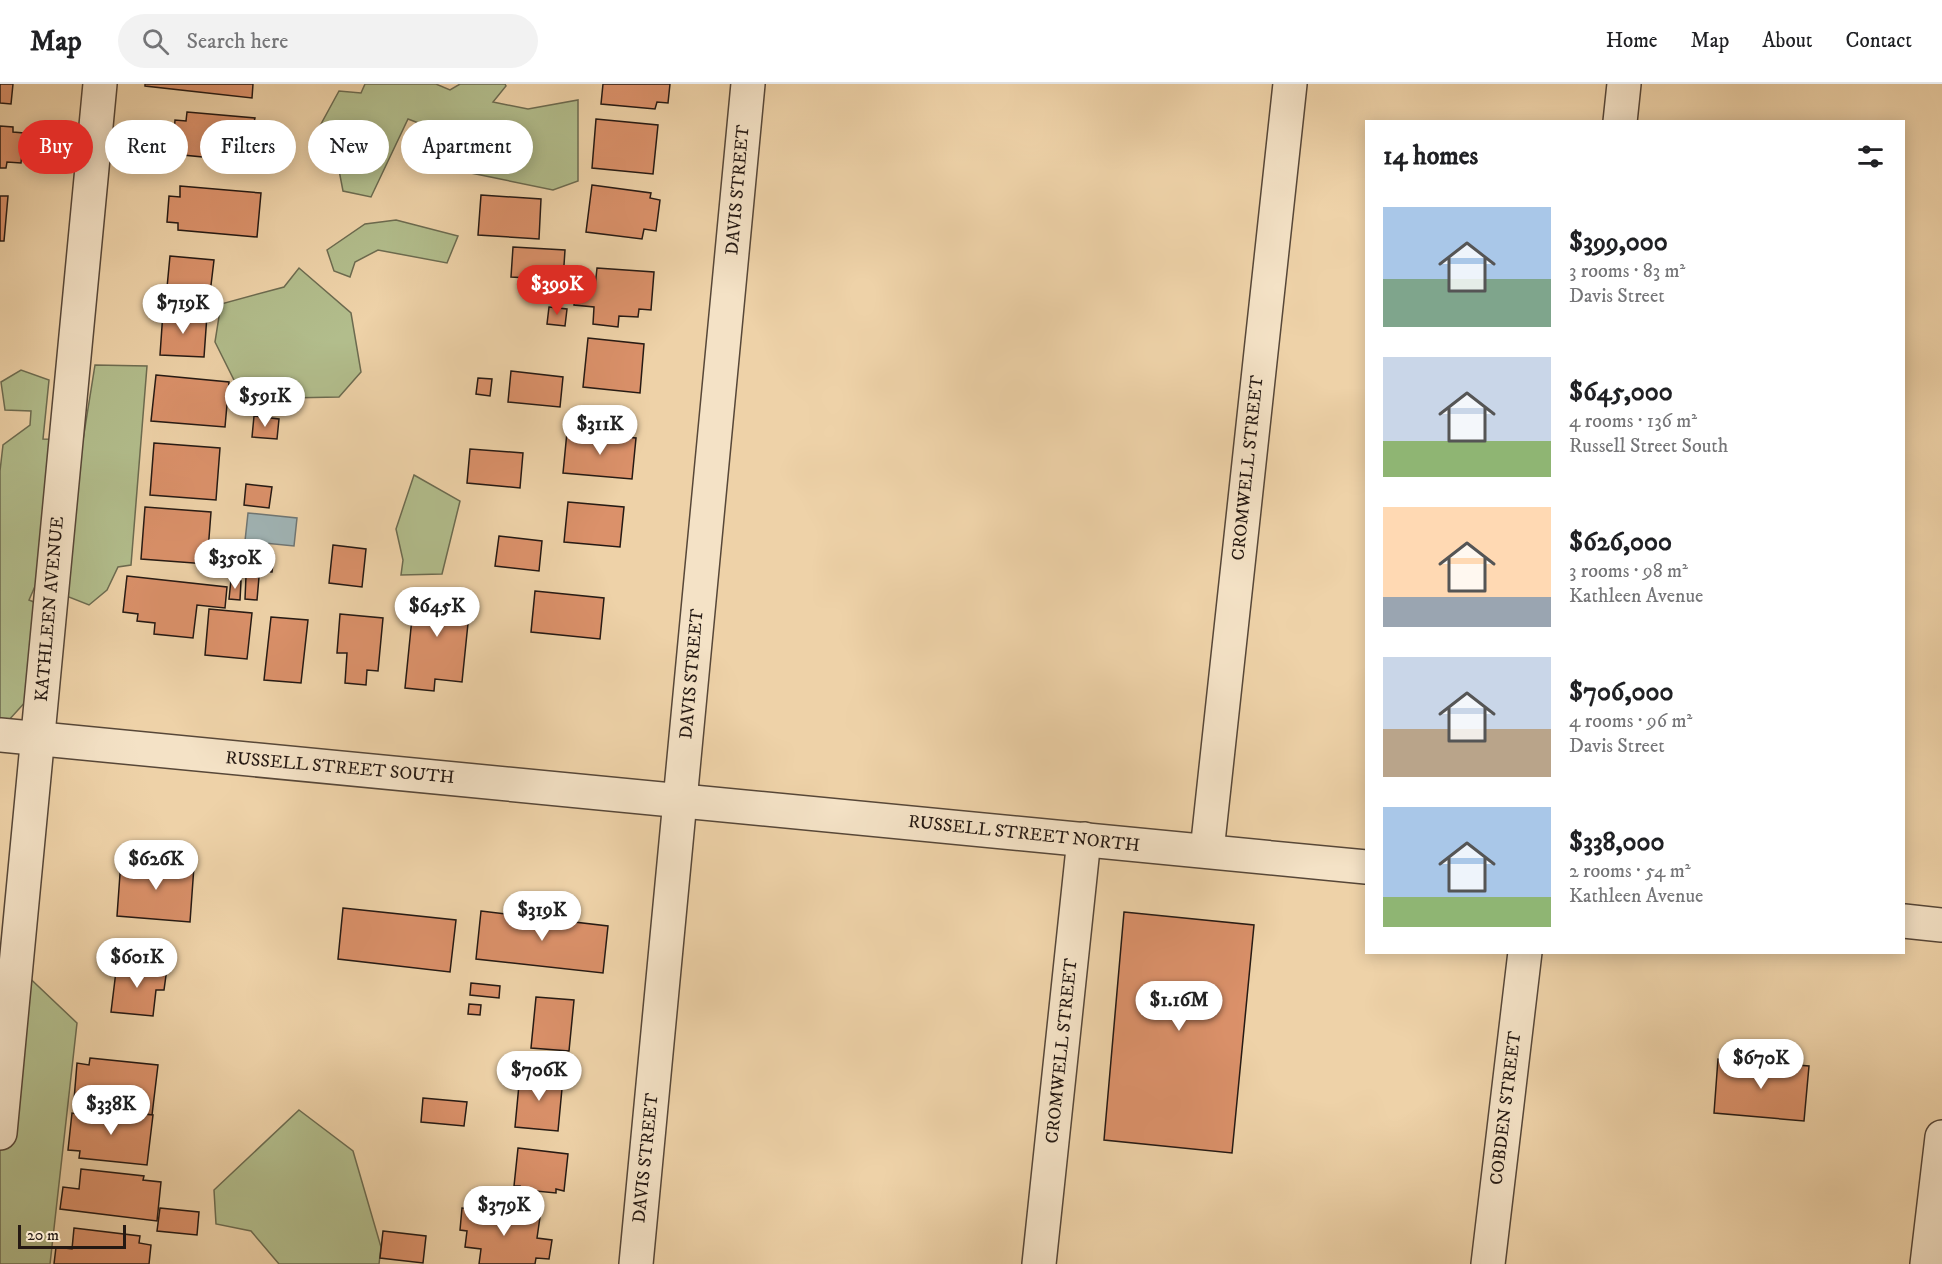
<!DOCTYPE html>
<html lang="en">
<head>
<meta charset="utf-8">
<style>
	body { margin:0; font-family:"IM FELL DW Pica",serif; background:#f2f2f2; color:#202124; height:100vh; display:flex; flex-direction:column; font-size:22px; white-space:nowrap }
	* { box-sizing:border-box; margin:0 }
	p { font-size:20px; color:#757577 }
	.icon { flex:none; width:33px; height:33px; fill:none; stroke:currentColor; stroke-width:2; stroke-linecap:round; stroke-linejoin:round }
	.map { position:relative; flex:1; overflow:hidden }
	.panel { position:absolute; left:1365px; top:36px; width:540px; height:834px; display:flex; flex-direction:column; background:#fff; border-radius:0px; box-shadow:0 3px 15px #0003 }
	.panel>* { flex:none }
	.hud { position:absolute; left:18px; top:36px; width:570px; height:54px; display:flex; gap:12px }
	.scale { position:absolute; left:18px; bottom:15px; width:108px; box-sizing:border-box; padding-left:6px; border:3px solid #251913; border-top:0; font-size:16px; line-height:21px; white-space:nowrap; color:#251913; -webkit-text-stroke:4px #f4e2c6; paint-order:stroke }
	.price { position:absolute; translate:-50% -51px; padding:0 14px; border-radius:21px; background:#fff; color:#222; font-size:20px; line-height:39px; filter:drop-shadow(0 2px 3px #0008) }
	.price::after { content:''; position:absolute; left:50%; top:36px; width:18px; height:14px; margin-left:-9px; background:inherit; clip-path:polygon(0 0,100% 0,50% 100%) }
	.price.on { background:#d93025; color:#fff }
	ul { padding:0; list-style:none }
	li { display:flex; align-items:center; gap:18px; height:150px; padding:0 18px }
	li span { display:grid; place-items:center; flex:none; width:168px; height:120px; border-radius:0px; color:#555 }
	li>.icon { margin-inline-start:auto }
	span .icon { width:72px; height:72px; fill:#fffc; stroke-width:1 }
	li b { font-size:26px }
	h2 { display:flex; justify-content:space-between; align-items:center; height:72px; padding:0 18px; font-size:26px }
	.pill { padding:0 21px; border-radius:27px; background:#fff; box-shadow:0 3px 15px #0003; font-size:21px; line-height:54px }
	.pill.on { background:#d93025; color:#fff }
	header { display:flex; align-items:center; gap:36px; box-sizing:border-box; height:84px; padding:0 30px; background:#fff; border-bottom:2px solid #e0e0e0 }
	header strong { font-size:28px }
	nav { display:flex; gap:33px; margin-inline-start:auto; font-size:21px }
	.search { width:420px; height:54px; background:#f2f2f2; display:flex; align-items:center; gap:15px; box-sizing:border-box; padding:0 21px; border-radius:33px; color:#757577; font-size:22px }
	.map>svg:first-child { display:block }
	.green { fill:#b2bd8c; stroke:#6c6b50; stroke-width:1.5 }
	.water { fill:#a0b4b5; stroke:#6f7674; stroke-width:1.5 }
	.building { fill:#db916a; stroke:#251913; stroke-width:1.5 }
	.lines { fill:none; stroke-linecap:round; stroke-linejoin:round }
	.minor-casing { stroke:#574738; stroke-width:36 }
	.minor { stroke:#f4e2c6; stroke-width:33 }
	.labels { text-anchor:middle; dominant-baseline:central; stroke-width:4.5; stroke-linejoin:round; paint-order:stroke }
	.street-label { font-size:18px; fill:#251913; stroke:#f4e2c6 }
</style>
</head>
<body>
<header>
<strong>Map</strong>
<div class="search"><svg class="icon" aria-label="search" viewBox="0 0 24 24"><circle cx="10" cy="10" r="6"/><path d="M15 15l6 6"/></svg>Search here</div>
<nav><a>Home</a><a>Map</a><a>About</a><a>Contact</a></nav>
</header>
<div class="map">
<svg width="1942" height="1180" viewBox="0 0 1942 1180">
	<rect width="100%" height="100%" fill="#eed2a8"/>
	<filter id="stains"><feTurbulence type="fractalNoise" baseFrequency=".00333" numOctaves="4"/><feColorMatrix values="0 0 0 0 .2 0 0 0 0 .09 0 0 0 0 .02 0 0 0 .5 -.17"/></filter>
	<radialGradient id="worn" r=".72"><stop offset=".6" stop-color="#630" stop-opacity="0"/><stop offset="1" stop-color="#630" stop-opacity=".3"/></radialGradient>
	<!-- green -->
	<g class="green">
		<path d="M 365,0 L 436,0 L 450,6 L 460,0 L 505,0 L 506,2 L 493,18 L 528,25 L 578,16 L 578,97 L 553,106 L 471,89 L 429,43 L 408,35 L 371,113 L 343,107 L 338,81 L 309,62 L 339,7 L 361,9 Z"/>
		<path d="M 396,136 L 458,152 L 447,179 L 378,166 L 355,178 L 350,193 L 334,187 L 327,166 L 365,140 Z"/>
		<path d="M 299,184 L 351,229 L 361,288 L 339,313 L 287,314 L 236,300 L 215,258 L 221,220 L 284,203 Z"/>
		<path d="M 95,281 L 147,282 L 131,481 L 118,483 L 107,506 L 89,521 L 36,500 L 29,516 L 64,530 L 58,582 L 8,637 L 0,636 L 0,387 L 3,361 L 30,341 L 31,327 L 5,326 L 1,298 L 21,286 L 49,296 L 43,355 L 83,356 Z"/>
		<path d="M 414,391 L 460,417 L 442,490 L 401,491 L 403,476 L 396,445 Z"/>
		<path d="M 0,866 L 77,939 L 50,1180 L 0,1180 Z"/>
		<path d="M 299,1026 L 353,1067 L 381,1163 L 379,1180 L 279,1180 L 251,1147 L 216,1140 L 214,1106 Z"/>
	</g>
	<!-- water -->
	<path class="water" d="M 248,429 L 297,434 L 294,462 L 245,457 Z"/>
	<!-- building -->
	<g class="building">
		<path d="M 0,0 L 13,0 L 11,20 L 0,19 Z"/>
		<path d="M 145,0 L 253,0 L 252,14 L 145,2 Z"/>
		<path d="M 603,0 L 670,0 L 668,19 L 657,18 L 655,25 L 601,20 Z"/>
		<path d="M 187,28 L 255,34 L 254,38 L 264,40 L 263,58 L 255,57 L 254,68 L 245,67 L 243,77 L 183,71 L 185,63 L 173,61 L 175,36 L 186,37 Z"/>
		<path d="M 596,35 L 658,41 L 653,90 L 592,84 Z"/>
		<path d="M 0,42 L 13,43 L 13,48 L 24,49 L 21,79 L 7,78 L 6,84 L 0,84 Z"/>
		<path d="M 592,101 L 651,109 L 650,114 L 660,116 L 656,147 L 644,145 L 642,155 L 586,148 Z"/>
		<path d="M 180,102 L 261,109 L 257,153 L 178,146 L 178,139 L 167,138 L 169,112 L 180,113 Z"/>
		<path d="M 481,111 L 541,115 L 539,155 L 478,151 Z"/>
		<path d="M 0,112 L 8,112 L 4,157 L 0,157 Z"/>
		<path d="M 513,163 L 565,166 L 563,196 L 511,193 Z"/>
		<path d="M 170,172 L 214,176 L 209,218 L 166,214 Z"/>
		<path d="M 597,184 L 654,188 L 651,226 L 639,225 L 638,233 L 619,232 L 618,243 L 593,240 L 594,223 L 574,221 L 576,202 L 595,203 Z"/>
		<path d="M 549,223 L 567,225 L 565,242 L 547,240 Z"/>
		<path d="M 163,228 L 207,231 L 204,273 L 160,271 Z"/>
		<path d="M 588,254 L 644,260 L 640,309 L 583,303 Z"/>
		<path d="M 511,287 L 563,293 L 560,323 L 508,318 Z"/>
		<path d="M 156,291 L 229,298 L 225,343 L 151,337 Z"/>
		<path d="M 478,294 L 492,295 L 490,312 L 476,310 Z"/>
		<path d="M 254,332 L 279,335 L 277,355 L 252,353 Z"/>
		<path d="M 567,348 L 636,354 L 632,395 L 563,389 Z"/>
		<path d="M 154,359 L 220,364 L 216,416 L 150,411 Z"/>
		<path d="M 470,365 L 523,369 L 520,404 L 467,399 Z"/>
		<path d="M 246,400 L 272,403 L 269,424 L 244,421 Z"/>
		<path d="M 568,418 L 624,423 L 620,463 L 564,458 Z"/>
		<path d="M 145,423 L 211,428 L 207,480 L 141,475 Z"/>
		<path d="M 499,452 L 542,457 L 539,487 L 495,482 Z"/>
		<path d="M 333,461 L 366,465 L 362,503 L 329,499 Z"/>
		<path d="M 256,468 L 274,470 L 272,488 L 255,487 Z"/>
		<path d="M 216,472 L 228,473 L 227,488 L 216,487 Z"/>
		<path d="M 127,492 L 227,503 L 225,524 L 197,521 L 193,554 L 154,550 L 155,539 L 137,537 L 138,530 L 123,528 Z"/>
		<path d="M 246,492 L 259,493 L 257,516 L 245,515 Z"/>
		<path d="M 231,496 L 241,497 L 240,516 L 229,515 Z"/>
		<path d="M 415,504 L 471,510 L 462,598 L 435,595 L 434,607 L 405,604 Z"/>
		<path d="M 535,507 L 604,514 L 600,555 L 531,548 Z"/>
		<path d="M 209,525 L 252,529 L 247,575 L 205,571 Z"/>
		<path d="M 340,530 L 383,534 L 378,587 L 367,586 L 366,601 L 345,599 L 347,569 L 337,569 Z"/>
		<path d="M 271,533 L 308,536 L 301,599 L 264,596 Z"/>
		<path d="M 121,776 L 194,782 L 190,838 L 117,832 Z"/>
		<path d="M 343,824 L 456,836 L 450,888 L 338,875 Z"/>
		<path d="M 481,827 L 608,842 L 603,889 L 476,875 Z"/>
		<path d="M 1124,828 L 1254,841 L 1232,1069 L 1104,1056 Z"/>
		<path d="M 117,879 L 167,884 L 164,906 L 156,906 L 153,932 L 111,928 Z"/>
		<path d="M 471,899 L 500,902 L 499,914 L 470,911 Z"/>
		<path d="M 536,913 L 574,916 L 569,967 L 531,964 Z"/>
		<path d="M 469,920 L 481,921 L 480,931 L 468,930 Z"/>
		<path d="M 90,974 L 158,981 L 152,1031 L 85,1024 L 85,1017 L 74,1016 L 77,979 L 89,981 Z"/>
		<path d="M 1718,975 L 1809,982 L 1804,1037 L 1714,1029 Z"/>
		<path d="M 520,990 L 563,994 L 558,1047 L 515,1043 Z"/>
		<path d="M 423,1014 L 467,1018 L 464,1042 L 421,1038 Z"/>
		<path d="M 84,1024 L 153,1031 L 147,1081 L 79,1074 L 80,1067 L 68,1066 L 72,1029 L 84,1031 Z"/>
		<path d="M 518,1064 L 568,1070 L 564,1107 L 556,1105 L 556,1109 L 536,1107 L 536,1112 L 519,1111 L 520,1102 L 514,1102 Z"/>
		<path d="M 81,1085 L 144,1092 L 143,1096 L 161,1098 L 157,1137 L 60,1125 L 63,1103 L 79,1105 Z"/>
		<path d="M 160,1124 L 199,1128 L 197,1151 L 157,1147 Z"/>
		<path d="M 462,1124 L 540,1133 L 537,1154 L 552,1156 L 549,1175 L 536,1174 L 535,1180 L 479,1180 L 481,1165 L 465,1163 L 467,1147 L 460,1146 Z"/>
		<path d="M 74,1144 L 140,1152 L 139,1159 L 151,1161 L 149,1180 L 54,1180 L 56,1163 L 72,1165 Z"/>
		<path d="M 383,1147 L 426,1152 L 423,1179 L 380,1174 Z"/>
	</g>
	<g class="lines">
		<defs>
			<g id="minor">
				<path d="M 1620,38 L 1624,0"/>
				<path d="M 0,651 L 1366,783"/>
				<path d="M 1207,767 L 1290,0"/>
				<path d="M 1904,837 L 1942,841"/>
				<path d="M 0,1049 L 100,0"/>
				<path d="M 636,1180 L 748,0"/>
				<path d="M 1039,1180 L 1084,755"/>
				<path d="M 1488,1180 L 1525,868"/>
				<path d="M 1927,1180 L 1942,1053"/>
			</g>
		</defs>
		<!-- minor casing -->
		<use href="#minor" class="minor-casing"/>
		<!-- minor -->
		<use href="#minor" class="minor"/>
	</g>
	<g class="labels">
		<!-- street labels -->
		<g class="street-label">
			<text transform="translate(738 106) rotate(-85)">DAVIS STREET</text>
			<text transform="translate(1248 384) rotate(-84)">CROMWELL STREET</text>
			<text transform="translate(50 525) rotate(-85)">KATHLEEN AVENUE</text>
			<text transform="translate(692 590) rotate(-85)">DAVIS STREET</text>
			<text transform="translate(340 684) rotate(5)">RUSSELL STREET SOUTH</text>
			<text transform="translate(1024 750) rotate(6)">RUSSELL STREET NORTH</text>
			<text transform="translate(1062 967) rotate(-84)">CROMWELL STREET</text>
			<text transform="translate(1506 1024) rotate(-83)">COBDEN STREET</text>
			<text transform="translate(646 1074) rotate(-84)">DAVIS STREET</text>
		</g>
	</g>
	<rect width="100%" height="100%" filter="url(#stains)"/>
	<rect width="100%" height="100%" fill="url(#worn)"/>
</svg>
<div class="scale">20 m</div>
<b class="price on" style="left:557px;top:232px">$399K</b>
<b class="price" style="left:183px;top:251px">$719K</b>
<b class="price" style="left:265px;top:344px">$591K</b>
<b class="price" style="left:600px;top:372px">$311K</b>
<b class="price" style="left:235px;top:506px">$350K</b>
<b class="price" style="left:437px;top:554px">$645K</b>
<b class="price" style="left:156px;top:807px">$626K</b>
<b class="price" style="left:542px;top:858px">$319K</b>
<b class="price" style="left:137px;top:905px">$601K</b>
<b class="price" style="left:1179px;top:948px">$1.16M</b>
<b class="price" style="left:1761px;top:1006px">$670K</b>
<b class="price" style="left:539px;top:1018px">$706K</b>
<b class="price" style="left:111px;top:1052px">$338K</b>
<b class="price" style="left:504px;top:1153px">$379K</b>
<div class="hud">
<a class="pill on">Buy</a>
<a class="pill">Rent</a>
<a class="pill">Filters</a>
<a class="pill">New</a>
<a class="pill">Apartment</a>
</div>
<section class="panel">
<h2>14 homes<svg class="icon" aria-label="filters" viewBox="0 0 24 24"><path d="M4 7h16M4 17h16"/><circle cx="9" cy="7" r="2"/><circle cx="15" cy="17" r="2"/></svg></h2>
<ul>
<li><span style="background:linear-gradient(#a9c7e8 60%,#7fa58c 0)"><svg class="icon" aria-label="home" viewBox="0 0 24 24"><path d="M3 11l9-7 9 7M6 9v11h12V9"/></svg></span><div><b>$399,000</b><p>3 rooms · 83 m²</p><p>Davis Street</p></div></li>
<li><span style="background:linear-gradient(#c9d6e8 70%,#8fb573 0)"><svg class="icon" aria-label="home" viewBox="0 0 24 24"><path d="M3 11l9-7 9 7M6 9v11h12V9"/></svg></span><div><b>$645,000</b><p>4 rooms · 136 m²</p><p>Russell Street South</p></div></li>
<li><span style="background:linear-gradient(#ffd9b3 75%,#9aa5b1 0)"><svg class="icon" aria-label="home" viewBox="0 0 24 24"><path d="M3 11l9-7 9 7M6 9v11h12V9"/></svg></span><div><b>$626,000</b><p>3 rooms · 98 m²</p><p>Kathleen Avenue</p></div></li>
<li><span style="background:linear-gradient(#c9d6e8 60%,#b9a48a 0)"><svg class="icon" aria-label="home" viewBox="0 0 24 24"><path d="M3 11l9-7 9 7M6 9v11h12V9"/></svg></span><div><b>$706,000</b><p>4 rooms · 96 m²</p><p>Davis Street</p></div></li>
<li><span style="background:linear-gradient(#a9c7e8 75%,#8fb573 0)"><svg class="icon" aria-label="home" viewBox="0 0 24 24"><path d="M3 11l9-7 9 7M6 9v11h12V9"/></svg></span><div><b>$338,000</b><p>2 rooms · 54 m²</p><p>Kathleen Avenue</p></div></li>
</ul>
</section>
</div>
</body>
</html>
